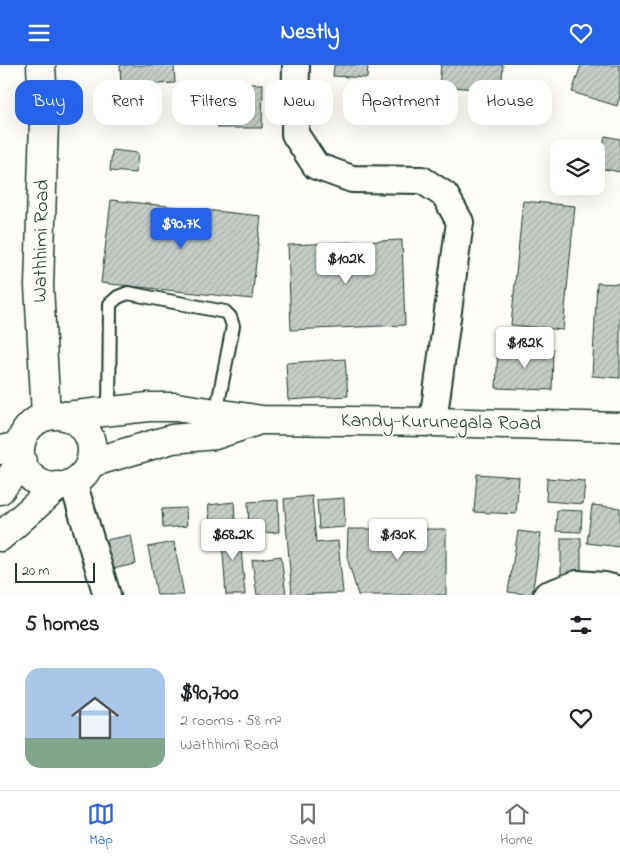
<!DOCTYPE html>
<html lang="en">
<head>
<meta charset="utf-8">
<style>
	body { margin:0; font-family:"Indie Flower",sans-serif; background:#f2f2f2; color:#202124; height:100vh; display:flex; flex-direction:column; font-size:19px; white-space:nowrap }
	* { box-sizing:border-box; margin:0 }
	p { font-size:16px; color:#757577 }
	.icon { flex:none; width:28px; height:28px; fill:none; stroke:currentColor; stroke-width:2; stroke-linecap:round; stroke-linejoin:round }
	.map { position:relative; height:530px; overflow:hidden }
	.side { display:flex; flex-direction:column; background:#fff; flex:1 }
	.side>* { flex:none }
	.guide { position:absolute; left:15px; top:15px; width:590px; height:45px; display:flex; gap:10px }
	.tools { position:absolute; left:550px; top:75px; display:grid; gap:10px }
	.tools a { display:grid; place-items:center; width:55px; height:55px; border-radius:10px; background:#fff; box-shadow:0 5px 20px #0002; font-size:25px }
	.scale { position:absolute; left:15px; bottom:12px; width:80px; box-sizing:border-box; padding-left:5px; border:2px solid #1f3d34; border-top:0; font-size:14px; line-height:18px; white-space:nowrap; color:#1f3d34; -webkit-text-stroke:4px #fdfcf7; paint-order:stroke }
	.price { position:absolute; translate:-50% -42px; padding:0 11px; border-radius:5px; background:#fff; color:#222; font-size:16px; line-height:32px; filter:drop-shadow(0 1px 2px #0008) }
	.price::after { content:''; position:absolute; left:50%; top:30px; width:15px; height:11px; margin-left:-8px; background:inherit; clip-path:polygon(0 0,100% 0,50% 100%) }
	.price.on { background:#2563eb; color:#fff }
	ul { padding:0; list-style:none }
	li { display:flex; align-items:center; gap:15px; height:125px; padding:0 25px }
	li+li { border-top:1px solid #e0e0e0 }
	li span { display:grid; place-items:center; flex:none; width:140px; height:100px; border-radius:15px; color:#555 }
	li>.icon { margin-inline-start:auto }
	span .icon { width:60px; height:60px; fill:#fffc; stroke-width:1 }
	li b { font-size:21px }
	h2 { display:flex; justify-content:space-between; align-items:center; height:60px; padding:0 25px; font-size:21px }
	.chip { padding:0 18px; border-radius:15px; background:#fff; box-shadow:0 5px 20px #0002; font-size:18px; line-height:45px }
	.chip.on { background:#2563eb; color:#fff }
	header { display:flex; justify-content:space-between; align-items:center; height:65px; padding:0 25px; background:#2563eb; color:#fff; font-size:22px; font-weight:700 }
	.menu { display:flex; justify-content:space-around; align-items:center; height:70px; border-top:1px solid #e0e0e0; background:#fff; font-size:14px; color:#757577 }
	.menu a { display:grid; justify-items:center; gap:2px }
	.menu .on { color:#2563eb }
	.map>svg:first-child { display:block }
	.building { fill:url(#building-hatch); stroke:#1f3d34 }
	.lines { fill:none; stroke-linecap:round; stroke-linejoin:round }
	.lane-casing { stroke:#1f3d34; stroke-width:16 }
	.street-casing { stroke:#1f3d34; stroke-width:30 }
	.secondary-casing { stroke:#1f3d34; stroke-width:31 }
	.primary-casing { stroke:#1f3d34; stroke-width:31 }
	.highway-casing { stroke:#1f3d34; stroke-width:31 }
	.lane { stroke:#fdfcf7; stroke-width:12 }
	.street { stroke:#fdfcf7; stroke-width:26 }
	.secondary { stroke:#fdfcf7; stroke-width:28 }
	.primary { stroke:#fdfcf7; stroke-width:28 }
	.highway { stroke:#fdfcf7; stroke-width:28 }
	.labels { text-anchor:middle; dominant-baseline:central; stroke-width:4; stroke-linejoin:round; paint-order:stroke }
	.street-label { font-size:20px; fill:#1f3d34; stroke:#fdfcf7 }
</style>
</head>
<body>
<header><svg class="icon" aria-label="menu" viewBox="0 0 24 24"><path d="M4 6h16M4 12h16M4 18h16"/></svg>Nestly<svg class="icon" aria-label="heart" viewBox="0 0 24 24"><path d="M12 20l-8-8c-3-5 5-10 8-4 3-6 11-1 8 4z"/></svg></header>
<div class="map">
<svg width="620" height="530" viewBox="0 0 620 530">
	<defs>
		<pattern id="building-hatch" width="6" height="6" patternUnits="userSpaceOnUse" patternTransform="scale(1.25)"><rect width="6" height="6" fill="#c6cdc7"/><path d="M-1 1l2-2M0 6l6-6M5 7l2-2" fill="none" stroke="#aab1ac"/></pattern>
	</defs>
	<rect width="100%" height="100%" fill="#fdfcf7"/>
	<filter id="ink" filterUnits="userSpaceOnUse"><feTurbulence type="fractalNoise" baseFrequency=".02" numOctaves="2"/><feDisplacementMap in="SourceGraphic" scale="10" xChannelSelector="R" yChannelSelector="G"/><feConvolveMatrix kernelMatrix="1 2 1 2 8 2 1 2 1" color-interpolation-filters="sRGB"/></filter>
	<g filter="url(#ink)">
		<!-- building -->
		<g class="building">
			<path d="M 120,0 L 174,0 L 175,18 L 121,21 Z"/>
			<path d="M 334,0 L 368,0 L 367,13 L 333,11 Z"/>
			<path d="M 441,0 L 503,0 L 501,26 L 439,21 Z"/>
			<path d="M 581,0 L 620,0 L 620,31 L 617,41 L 572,27 Z"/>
			<path d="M 219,19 L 263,19 L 262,63 L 218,63 Z"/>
			<path d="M 605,71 L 620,74 L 620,107 L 599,103 Z"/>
			<path d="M 112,85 L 138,88 L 136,108 L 110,106 Z"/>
			<path d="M 111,135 L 261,151 L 252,234 L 101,218 Z"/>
			<path d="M 523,136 L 575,141 L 563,265 L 511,260 Z"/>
			<path d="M 402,175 L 405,260 L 291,265 L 288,180 Z"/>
			<path d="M 597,218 L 620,219 L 620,313 L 592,311 Z"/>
			<path d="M 498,282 L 553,284 L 552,325 L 496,323 Z"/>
			<path d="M 345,294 L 348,331 L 288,335 L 286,298 Z"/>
			<path d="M 477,409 L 519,412 L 516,449 L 474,447 Z"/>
			<path d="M 547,413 L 585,416 L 583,439 L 546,436 Z"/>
			<path d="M 312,431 L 316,478 L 338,476 L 343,528 L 292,530 L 284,434 Z"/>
			<path d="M 344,433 L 345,462 L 319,464 L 317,435 Z"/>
			<path d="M 278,435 L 279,467 L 249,469 L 248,437 Z"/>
			<path d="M 234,437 L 235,455 L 210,457 L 208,440 Z"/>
			<path d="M 592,440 L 620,443 L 620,482 L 587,478 Z"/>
			<path d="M 186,443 L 187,461 L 163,463 L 162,444 Z"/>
			<path d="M 557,445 L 582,446 L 581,467 L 556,466 Z"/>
			<path d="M 239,460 L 245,530 L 226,530 L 221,461 Z"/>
			<path d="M 348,464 L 446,464 L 446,530 L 358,530 L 347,492 Z"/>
			<path d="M 518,466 L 541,469 L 532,530 L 508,527 Z"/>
			<path d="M 131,470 L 136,499 L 107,505 L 101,476 Z"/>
			<rect x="561" y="473" width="20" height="37"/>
			<path d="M 174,477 L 184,530 L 157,530 L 148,482 Z"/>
			<path d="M 281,491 L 286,530 L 257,530 L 252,495 Z"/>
		</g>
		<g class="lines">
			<defs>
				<path id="lane" d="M 109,346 L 110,239 L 118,232 L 128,228 L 225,247 L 230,252 L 233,261 L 216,349"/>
				<g id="street">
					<path d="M 296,0 L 295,69 L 316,101 L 352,114 L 422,115 L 445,130 L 460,157 L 433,357"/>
					<path d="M 73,417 L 107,530"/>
					<path d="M 547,530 L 577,519 L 605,521 L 620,525"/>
				</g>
				<path id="secondary" d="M 41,0 L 44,57 L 39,221 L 46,351"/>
				<path id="primary" d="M 0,385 L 20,381"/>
				<g id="highway">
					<circle cx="56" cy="386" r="36"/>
					<path d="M 66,351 L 149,342 L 176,342 L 262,355 L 433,357 L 620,362"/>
					<path d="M 90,398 L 172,374 L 215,370 L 254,357"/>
					<path d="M 0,425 L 22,397"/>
					<path d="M 0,472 L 58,421"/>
				</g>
			</defs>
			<!-- lane casing -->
			<use href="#lane" class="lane-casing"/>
			<!-- street casing -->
			<use href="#street" class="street-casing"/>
			<!-- secondary casing -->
			<use href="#secondary" class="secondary-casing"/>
			<!-- primary casing -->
			<use href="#primary" class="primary-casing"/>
			<!-- highway casing -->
			<use href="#highway" class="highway-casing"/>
			<!-- lane -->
			<use href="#lane" class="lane"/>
			<!-- street -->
			<use href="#street" class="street"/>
			<!-- secondary -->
			<use href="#secondary" class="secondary"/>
			<!-- primary -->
			<use href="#primary" class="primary"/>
			<!-- highway -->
			<use href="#highway" class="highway"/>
		</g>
	</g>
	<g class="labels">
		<!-- street labels -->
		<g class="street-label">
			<text transform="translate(42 176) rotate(-89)">Wathhimi Road</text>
			<text transform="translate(441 358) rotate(1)">Kandy-Kurunegala Road</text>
		</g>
	</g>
</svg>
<div class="tools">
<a><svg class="icon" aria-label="layers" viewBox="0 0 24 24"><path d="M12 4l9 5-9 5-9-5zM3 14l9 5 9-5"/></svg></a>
</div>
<div class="scale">20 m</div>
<b class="price on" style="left:181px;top:185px">$90.7K</b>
<b class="price" style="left:346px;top:220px">$102K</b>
<b class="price" style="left:525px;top:304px">$182K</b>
<b class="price" style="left:233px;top:496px">$68.2K</b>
<b class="price" style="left:398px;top:496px">$130K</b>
<div class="guide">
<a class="chip on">Buy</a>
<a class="chip">Rent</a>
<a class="chip">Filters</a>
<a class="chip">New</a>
<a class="chip">Apartment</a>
<a class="chip">House</a>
</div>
</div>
<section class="side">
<h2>5 homes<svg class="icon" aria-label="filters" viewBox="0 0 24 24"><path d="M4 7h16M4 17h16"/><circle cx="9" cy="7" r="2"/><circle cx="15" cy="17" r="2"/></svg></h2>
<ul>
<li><span style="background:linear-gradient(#a9c7e8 70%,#7fa58c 0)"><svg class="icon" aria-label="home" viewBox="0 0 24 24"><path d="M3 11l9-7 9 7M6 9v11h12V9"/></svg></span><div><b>$90,700</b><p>2 rooms · 58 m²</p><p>Wathhimi Road</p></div><svg class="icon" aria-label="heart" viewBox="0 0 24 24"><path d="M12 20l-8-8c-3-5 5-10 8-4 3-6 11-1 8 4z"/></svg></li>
</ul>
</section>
<nav class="menu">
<a class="on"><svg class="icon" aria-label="map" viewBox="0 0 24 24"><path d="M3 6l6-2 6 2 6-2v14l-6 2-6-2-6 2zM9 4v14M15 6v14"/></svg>Map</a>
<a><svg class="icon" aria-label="saved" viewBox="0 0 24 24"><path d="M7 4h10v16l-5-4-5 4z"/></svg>Saved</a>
<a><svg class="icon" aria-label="home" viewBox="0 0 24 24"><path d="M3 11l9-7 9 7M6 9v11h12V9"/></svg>Home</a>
</nav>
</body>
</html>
